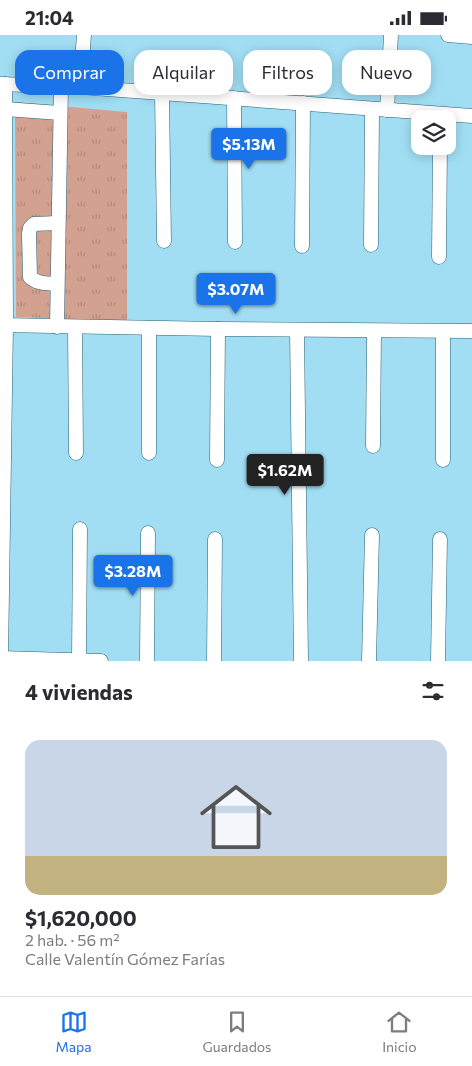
<!DOCTYPE html>
<html lang="es">
<head>
<meta charset="utf-8">
<style>
	body { margin:0; font-family:Commissioner,sans-serif; background:#f7f7f7; color:#2b2b33; height:100vh; display:flex; flex-direction:column; font-size:19px; white-space:nowrap }
	* { box-sizing:border-box; margin:0 }
	p { font-size:16px; color:#7c7c81 }
	.icon { flex:none; width:28px; height:28px; fill:none; stroke:currentColor; stroke-width:2; stroke-linecap:round; stroke-linejoin:round }
	.map { position:relative; height:626px; overflow:hidden }
	.sheet { display:flex; flex-direction:column; background:#fff; flex:1 }
	.sheet>* { flex:none }
	.guide { position:absolute; left:15px; top:15px; width:442px; height:45px; display:flex; gap:10px }
	.tools { position:absolute; left:411px; top:75px; display:grid; gap:10px }
	.tools a { display:grid; place-items:center; width:45px; height:45px; border-radius:10px; background:#fff; box-shadow:0 2px 12px #0003; font-size:25px }
	.price { position:absolute; translate:-50% -42px; padding:0 11px; border-radius:5px; background:#1a73e8; color:#fff; font-size:16px; line-height:32px; filter:drop-shadow(0 1px 2px #0008) }
	.price::after { content:''; position:absolute; left:50%; top:30px; width:15px; height:11px; margin-left:-8px; background:inherit; clip-path:polygon(0 0,100% 0,50% 100%) }
	.price.active { background:#222; color:#fff }
	ul { padding:0; list-style:none }
	li { display:grid; align-content:center; gap:10px; height:265px; padding:0 25px }
	li span { display:grid; place-items:center; height:155px; border-radius:15px; color:#555 }
	li>.icon { margin-inline-start:auto }
	span .icon { width:90px; height:90px; fill:#fffc; stroke-width:1 }
	li b { font-size:21px }
	h2 { display:flex; justify-content:space-between; align-items:center; height:60px; padding:0 25px; font-size:21px }
	.chip { padding:0 18px; border-radius:15px; background:#fff; box-shadow:0 2px 12px #0003; font-size:18px; line-height:45px }
	.chip.active { background:#1a73e8; color:#fff }
	.status { display:flex; justify-content:space-between; align-items:center; height:35px; padding:0 25px; background:#fff; direction:ltr }
	.status svg { height:14px; fill:currentColor }
	.tabs { display:flex; justify-content:space-around; align-items:center; height:70px; border-top:1px solid #e1e1e2; background:#fff; font-size:14px; color:#7c7c81 }
	.tabs a { display:grid; justify-items:center; gap:2px }
	.tabs .active { color:#1a73e8 }
	.map>svg:first-child { display:block }
	.park { fill:url(#park-tufts) }
	.lines { fill:none; stroke-linecap:round; stroke-linejoin:round }
	.minor-casing { stroke:#256275; stroke-width:15 }
	.minor { stroke:#fff; stroke-width:14 }
</style>
</head>
<body>
<div class="status"><b>21:04</b><svg viewBox="0 0 49 12"><path d="M0 12V9h3v3zM5 12V6h3v6zM10 12V3h3v9zM15 12V0h3v12zM26 1h20v11H26zM47 4h2v5h-2z"/></svg></div>
<div class="map">
<svg width="472" height="626" viewBox="0 0 472 626">
	<defs>
		<pattern id="park-tufts" width="24" height="20" patternUnits="userSpaceOnUse" patternTransform="scale(1.25)"><rect width="24" height="20" fill="#d2a18f"/><path d="M3 7l-1-3M5 7V3M7 7l1-3M15 17l-1-3M17 17v-4M19 17l1-3" fill="none" stroke="#b38a7b"/></pattern>
	</defs>
	<rect width="100%" height="100%" fill="#a1def4"/>
	<!-- park -->
	<path class="park" d="M 15,67 L 127,77 L 127,286 L 16,282 Z"/>
	<g class="lines">
		<defs>
			<g id="minor">
				<path d="M 448,0 L 472,2"/>
				<path d="M 0,49 L 80,52 L 472,81"/>
				<path d="M 80,52 L 84,0"/>
				<path d="M 162,58 L 164,206"/>
				<path d="M 234,63 L 235,207"/>
				<path d="M 5,74 L 60,78"/>
				<path d="M 387,75 L 391,0"/>
				<path d="M 371,210 L 372,74"/>
				<path d="M 302,211 L 303,68"/>
				<path d="M 439,222 L 440,111"/>
				<path d="M 57,249 C 47,248 37,249 30,242 L 29,199 L 30,193 L 34,189 L 57,188"/>
				<path d="M 0,290 L 218,294 L 472,296"/>
				<path d="M 57,292 L 61,51"/>
				<path d="M 75,292 L 76,418"/>
				<path d="M 297,295 L 301,626"/>
				<path d="M 373,411 L 374,296"/>
				<path d="M 149,418 L 149,293"/>
				<path d="M 217,425 L 218,294"/>
				<path d="M 443,425 L 443,296"/>
				<path d="M 0,623 L 101,626"/>
				<path d="M 1,623 L 6,290 L 5,49"/>
				<path d="M 79,626 L 80,494"/>
				<path d="M 147,626 L 148,498"/>
				<path d="M 214,626 L 215,504"/>
				<path d="M 369,626 L 372,500"/>
				<path d="M 438,626 L 440,504"/>
			</g>
		</defs>
		<!-- minor casing -->
		<use href="#minor" class="minor-casing"/>
		<!-- minor -->
		<use href="#minor" class="minor"/>
	</g>
</svg>
<div class="tools">
<a><svg class="icon" aria-label="layers" viewBox="0 0 24 24"><path d="M12 4l9 5-9 5-9-5zM3 14l9 5 9-5"/></svg></a>
</div>
<b class="price" style="left:249px;top:135px">$5.13M</b>
<b class="price" style="left:236px;top:280px">$3.07M</b>
<b class="price active" style="left:285px;top:461px">$1.62M</b>
<b class="price" style="left:133px;top:562px">$3.28M</b>
<div class="guide">
<a class="chip active">Comprar</a>
<a class="chip">Alquilar</a>
<a class="chip">Filtros</a>
<a class="chip">Nuevo</a>
</div>
</div>
<section class="sheet">
<h2>4 viviendas<svg class="icon" aria-label="filters" viewBox="0 0 24 24"><path d="M4 7h16M4 17h16"/><circle cx="9" cy="7" r="2"/><circle cx="15" cy="17" r="2"/></svg></h2>
<ul>
<li><span style="background:linear-gradient(#c9d6e8 75%,#c2b280 0)"><svg class="icon" aria-label="home" viewBox="0 0 24 24"><path d="M3 11l9-7 9 7M6 9v11h12V9"/></svg></span><div><b>$1,620,000</b><p>2 hab. · 56 m²</p><p>Calle Valentín Gómez Farías</p></div></li>
</ul>
</section>
<nav class="tabs">
<a class="active"><svg class="icon" aria-label="map" viewBox="0 0 24 24"><path d="M3 6l6-2 6 2 6-2v14l-6 2-6-2-6 2zM9 4v14M15 6v14"/></svg>Mapa</a>
<a><svg class="icon" aria-label="saved" viewBox="0 0 24 24"><path d="M7 4h10v16l-5-4-5 4z"/></svg>Guardados</a>
<a><svg class="icon" aria-label="home" viewBox="0 0 24 24"><path d="M3 11l9-7 9 7M6 9v11h12V9"/></svg>Inicio</a>
</nav>
</body>
</html>
